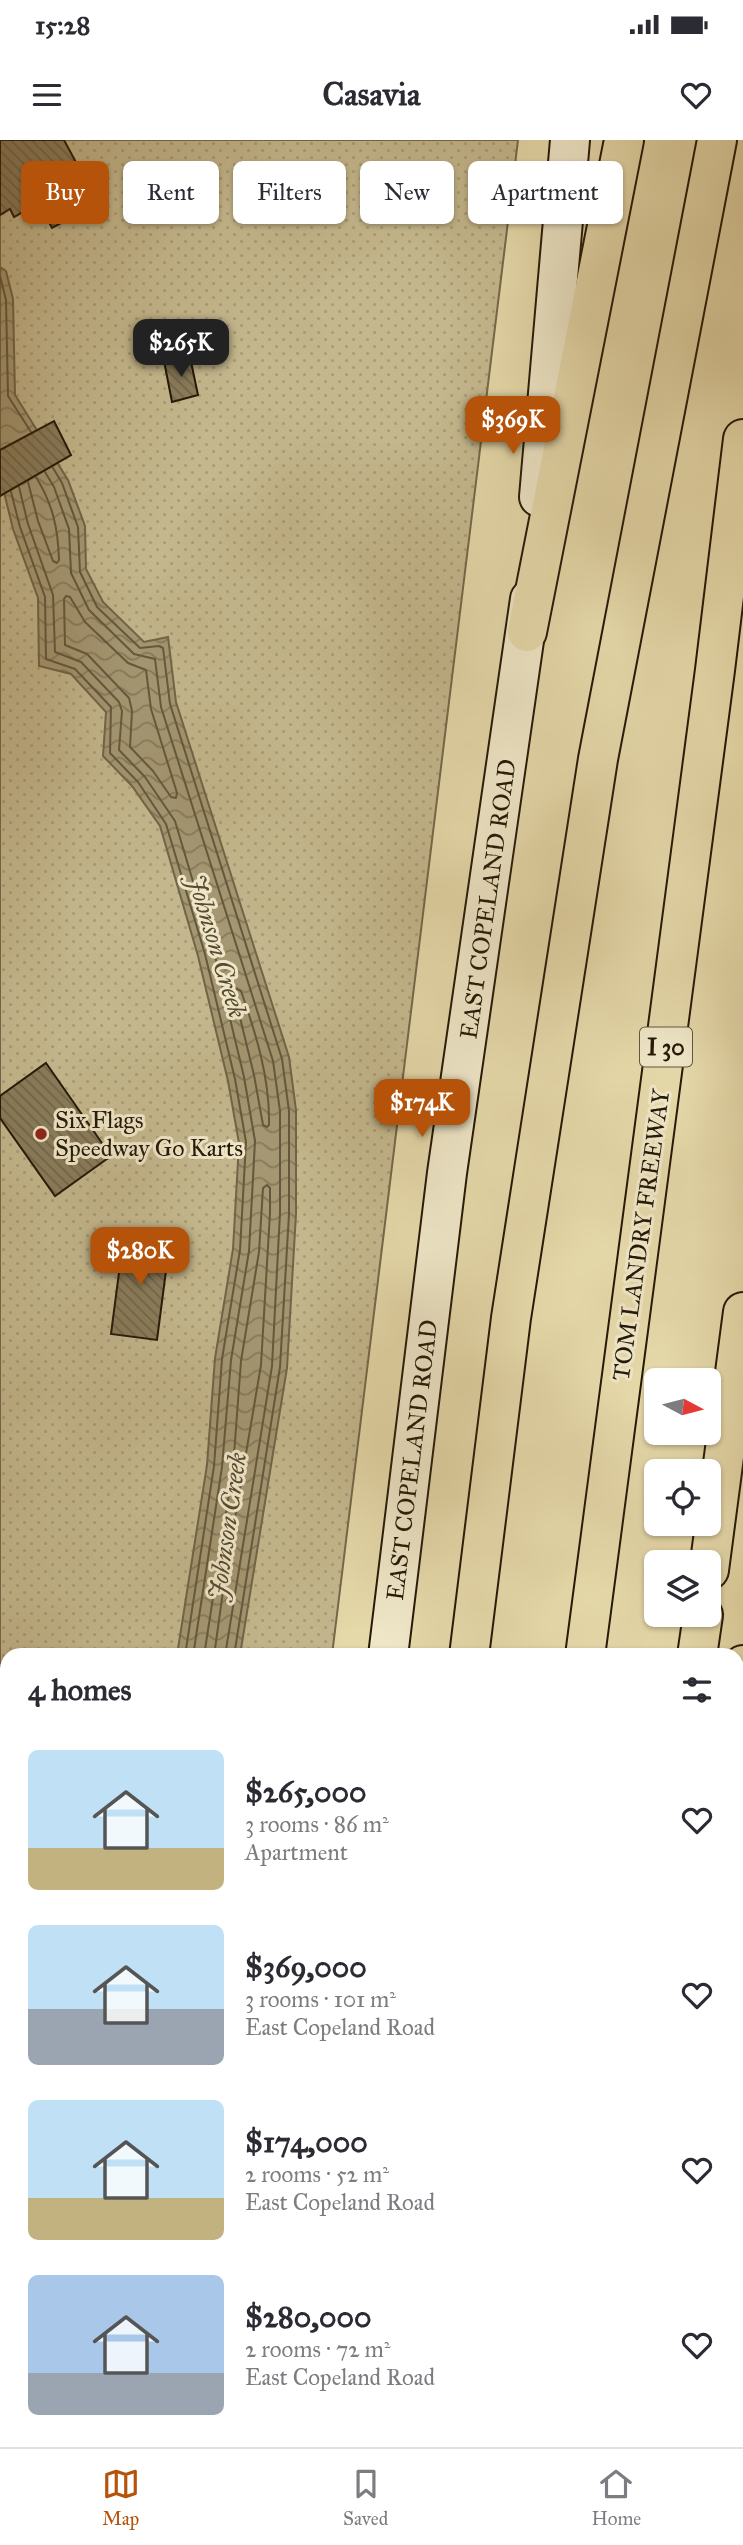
<!DOCTYPE html>
<html lang="en">
<head>
<meta charset="utf-8">
<style>
	body { margin:0; font-family:"IM FELL Great Primer",serif; background:#f7f7f7; color:#2b2b33; height:100vh; display:flex; flex-direction:column; font-size:26px; white-space:nowrap }
	* { box-sizing:border-box; margin:0 }
	p { font-size:23px; color:#7c7c81 }
	.icon { flex:none; width:38px; height:38px; fill:none; stroke:currentColor; stroke-width:2; stroke-linecap:round; stroke-linejoin:round }
	.map { position:relative; flex:1; overflow:hidden }
	.sheet { position:absolute; left:0px; top:1508px; width:744px; height:800px; display:flex; flex-direction:column; background:#fff; border-radius:21px 21px 0 0; box-shadow:0 2px 5px #0004 }
	.sheet>* { flex:none }
	.banner { position:absolute; left:21px; top:21px; width:702px; height:63px; display:flex; gap:14px }
	.needle { width:46px; rotate:97deg }
	.buttons { position:absolute; left:644px; top:1228px; display:grid; gap:14px }
	.buttons a { display:grid; place-items:center; width:77px; height:77px; border-radius:10px; background:#fff; box-shadow:0 2px 5px #0004; font-size:35px }
	.price { position:absolute; translate:-50% -60px; padding:0 16px; border-radius:14px; background:#b45309; color:#fff; font-size:23px; line-height:46px; filter:drop-shadow(0 2px 4px #0008) }
	.price::after { content:''; position:absolute; left:50%; top:42px; width:21px; height:16px; margin-left:-10px; background:inherit; clip-path:polygon(0 0,100% 0,50% 100%) }
	.price.selected { background:#222; color:#fff }
	ul { padding:0; list-style:none }
	li { display:flex; align-items:center; gap:21px; height:175px; padding:0 28px }
	li span { display:grid; place-items:center; flex:none; width:196px; height:140px; border-radius:10px; color:#555 }
	li>.icon { margin-inline-start:auto }
	span .icon { width:84px; height:84px; fill:#fffc; stroke-width:1 }
	li b { font-size:30px }
	h2 { display:flex; justify-content:space-between; align-items:center; height:84px; padding:0 28px; font-size:30px }
	.chip { padding:0 24px; border-radius:10px; background:#fff; box-shadow:0 2px 5px #0004; font-size:24px; line-height:63px }
	.chip.selected { background:#b45309; color:#fff }
	.status { display:flex; justify-content:space-between; align-items:center; height:49px; padding:0 35px; background:#fff; direction:ltr }
	.status svg { height:19px; fill:currentColor }
	header { display:flex; justify-content:space-between; align-items:center; height:91px; padding:0 28px; background:#fff; font-size:32px; font-weight:700 }
	.tabs { display:flex; justify-content:space-around; align-items:center; height:98px; border-top:2px solid #e1e1e2; background:#fff; font-size:19px; color:#7c7c81 }
	.tabs a { display:grid; justify-items:center; gap:4px }
	.tabs .selected { color:#b45309 }
	.map>svg:first-child { display:block }
	.park { fill:url(#park-dots); stroke:#74684a; stroke-width:2 }
	.water { fill:url(#water-waves); stroke:#716447; stroke-width:2 }
	.lines { fill:none; stroke-linecap:round; stroke-linejoin:round }
	.shore { stroke:#64583c; stroke-width:2 }
	.building { fill:url(#building-back-hatch); stroke:#251807; stroke-width:2 }
	.secondary-casing { stroke:#251807; stroke-width:42 }
	.motorway-casing { stroke:#251807; stroke-width:42 }
	.secondary { stroke:#eee6c7; stroke-width:38 }
	.motorway { stroke:#e5d8a9; stroke-width:38 }
	.poi-dot { fill:#8f2418; stroke:#eee6c7; stroke-width:2.5 }
	.labels { text-anchor:middle; dominant-baseline:central; stroke-width:6; stroke-linejoin:round; paint-order:stroke }
	.shield { fill:#eee6c7; stroke:#615641; stroke-width:2 }
	.shield-label { font-size:23px; font-weight:bold; fill:#251807 }
	.street-label { font-size:24px; fill:#251807; stroke:#eee6c7 }
	.poi-label { font-size:24px; fill:#251807; stroke:#eee6c7; text-anchor:start }
	.water-label { font-size:26px; font-style:italic; fill:#584b32; stroke:#eee6c7 }
</style>
</head>
<body>
<div class="status"><b>15:28</b><svg viewBox="0 0 49 12"><path d="M0 12V9h3v3zM5 12V6h3v6zM10 12V3h3v9zM15 12V0h3v12zM26 1h20v11H26zM47 4h2v5h-2z"/></svg></div>
<header><svg class="icon" aria-label="menu" viewBox="0 0 24 24"><path d="M4 6h16M4 12h16M4 18h16"/></svg>Casavia<svg class="icon" aria-label="heart" viewBox="0 0 24 24"><path d="M12 20l-8-8c-3-5 5-10 8-4 3-6 11-1 8 4z"/></svg></header>
<div class="map">
<svg width="743" height="2307" viewBox="0 0 743 2307">
	<defs>
		<pattern id="park-dots" width="8" height="8" patternUnits="userSpaceOnUse" patternTransform="scale(1.75)"><rect width="8" height="8" fill="#c4b78d"/><path d="M2 2h.1M6 6h.1" fill="none" stroke="#a89d78" stroke-width="1.8" stroke-linecap="round"/></pattern>
		<pattern id="water-waves" width="16" height="10" patternUnits="userSpaceOnUse" patternTransform="scale(1.75)"><rect width="16" height="10" fill="#a49772"/><path d="M0 5q4-4 8 0t8 0" fill="none" stroke="#857a5c"/></pattern>
		<pattern id="building-back-hatch" width="6" height="6" patternUnits="userSpaceOnUse" patternTransform="scale(1.75)"><rect width="6" height="6" fill="#897c5b"/><path d="M-1 5l2 2M0 0l6 6M5-1l2 2" fill="none" stroke="#706549"/></pattern>
	</defs>
	<rect width="100%" height="100%" fill="#e5d8a9"/>
	<filter id="stains"><feTurbulence type="fractalNoise" baseFrequency=".00286" numOctaves="4"/><feColorMatrix values="0 0 0 0 .2 0 0 0 0 .09 0 0 0 0 .02 0 0 0 .5 -.17"/></filter>
	<radialGradient id="worn" r=".72"><stop offset=".6" stop-color="#630" stop-opacity="0"/><stop offset="1" stop-color="#630" stop-opacity=".3"/></radialGradient>
	<!-- park -->
	<path class="park" d="M 0,0 L 518,0 L 332,1515 L 7,1516 L 7,2301 L 232,2301 L 231,2307 L 0,2307 Z"/>
	<!-- water -->
	<path class="water" d="M 0,127 L 6,131 L 13,159 L 15,255 L 68,340 L 85,386 L 86,429 L 103,462 L 144,502 L 168,497 L 176,562 L 289,917 L 296,970 L 296,1074 L 287,1228 L 240,1515 L 177,1515 L 207,1325 L 215,1218 L 233,1109 L 239,1003 L 228,941 L 198,816 L 160,686 L 132,646 L 103,616 L 106,572 L 71,534 L 39,526 L 38,458 L 13,389 L 0,336 Z"/>
	<g class="lines">
		<!-- shore -->
		<g class="shore">
			<path d="M 0,136 L 6,160 L 8,256 L 31,292"/>
			<path d="M 53,328 L 62,343 L 78,387 L 80,432 L 97,467 L 140,508 L 159,506 L 163,508 L 170,564 L 282,919 L 289,971 L 289,1074 L 280,1227 L 234,1516"/>
			<path d="M 45,332 L 54,347 L 69,389 L 71,433 L 89,470 L 134,514 L 155,519 L 161,567 L 273,921 L 280,971 L 280,1073 L 272,1226 L 225,1516"/>
			<path d="M 28,342 L 38,381 L 53,421 L 57,423 L 59,420 C 58,388 53,365 36,337"/>
			<path d="M 19,347 L 28,384 L 53,455 L 55,512 L 81,522 L 119,562 L 122,571 L 119,610 L 145,637 L 175,681 L 214,812 L 244,937 L 255,1001 L 249,1111 L 231,1220 L 222,1327 L 193,1516"/>
			<path d="M 11,352 L 20,387 L 45,457 L 46,519 L 75,529 L 111,567 L 110,613 L 138,642 L 166,684 L 205,814 L 235,939 L 246,1002 L 240,1110 L 222,1219 L 214,1326 L 185,1516"/>
			<path d="M 66,456 L 70,457 L 85,482 L 128,523 L 146,530 L 151,569 L 177,653 L 176,658 L 171,657 L 153,631 L 130,607 L 132,571 L 129,558 L 87,514 L 65,505 L 64,459 Z"/>
			<path d="M 237,849 L 241,851 C 256,894 270,938 269,985 L 267,987 L 263,985 L 254,935 L 234,853 Z"/>
			<path d="M 204,1516 L 233,1328 L 241,1221 L 259,1112 L 263,1048 L 267,1045 L 270,1048 L 270,1073 L 261,1225 L 225,1437 L 214,1516"/>
		</g>
	</g>
	<!-- building -->
	<g class="building">
		<path d="M 0,0 L 64,0 L 85,39 L 71,47 L 84,71 L 52,88 L 39,63 L 14,77 L 10,69 L 0,75 Z"/>
		<path d="M 190,217 L 198,255 L 172,262 L 164,221 Z"/>
		<path d="M 54,281 L 71,315 L 0,356 L 0,310 Z"/>
		<path d="M 46,923 L 111,1016 L 55,1056 L 0,978 L 0,956 Z"/>
		<path d="M 124,1094 L 170,1100 L 157,1200 L 111,1194 Z"/>
	</g>
	<g class="lines">
		<defs>
			<g id="secondary">
				<path d="M 539,357 L 570,0"/>
				<path d="M 388,1516 L 447,1033 L 530,459"/>
				<path d="M 285,2307 L 287,2301"/>
			</g>
			<g id="motorway">
				<path d="M 527,492 L 624,0"/>
				<path d="M 709,1430 L 743,1172"/>
				<path d="M 469,1516 L 511,1178 L 598,619 L 717,0"/>
				<path d="M 585,1516 L 715,530 L 743,299"/>
				<path d="M 697,1516 L 703,1475"/>
				<path d="M 737,1574 L 743,1525"/>
				<path d="M 737,2176 L 743,2141"/>
				<path d="M 344,2307 L 345,2301"/>
				<path d="M 482,2307 L 483,2301"/>
				<path d="M 592,2307 L 593,2301"/>
				<path d="M 644,2307 L 644,2301"/>
				<path d="M 714,2307 L 715,2301"/>
			</g>
		</defs>
		<!-- secondary casing -->
		<use href="#secondary" class="secondary-casing"/>
		<!-- motorway casing -->
		<use href="#motorway" class="motorway-casing"/>
		<!-- secondary -->
		<use href="#secondary" class="secondary"/>
		<!-- motorway -->
		<use href="#motorway" class="motorway"/>
	</g>
	<!-- markers -->
	<circle class="poi-dot" cx="41" cy="994" r="7"/>
	<g class="labels">
		<!-- shield labels -->
		<rect class="shield" x="640" y="887.5" width="52" height="39" rx="5"/>
		<g class="shield-label">
			<text x="666" y="907">I 30</text>
		</g>
		<!-- street labels -->
		<g class="street-label">
			<text transform="translate(488 759) rotate(-82)">EAST COPELAND ROAD</text>
			<text transform="translate(641 1095) rotate(-82)">TOM LANDRY FREEWAY</text>
			<text transform="translate(412 1320) rotate(-83)">EAST COPELAND ROAD</text>
		</g>
		<!-- poi labels -->
		<g class="poi-label">
			<text x="55" y="980">Six Flags<tspan x="55" dy="28">Speedway Go Karts</tspan></text>
		</g>
		<!-- water labels -->
		<g class="water-label">
			<text transform="translate(217 806) rotate(73)">Johnson Creek</text>
			<text transform="translate(227 1386) rotate(-82)">Johnson Creek</text>
		</g>
	</g>
	<rect width="100%" height="100%" filter="url(#stains)"/>
	<rect width="100%" height="100%" fill="url(#worn)"/>
</svg>
<div class="buttons">
<a><svg class="needle" viewBox="-14 -14 28 28"><path d="M0-13l5 13h-10z" fill="#e53935"/><path d="M0 13l5-13h-10z" fill="#7c7c81"/></svg></a>
<a><svg class="icon" aria-label="locate" viewBox="0 0 24 24"><circle cx="12" cy="12" r="6"/><path d="M12 2v4M12 18v4M2 12h4M18 12h4"/></svg></a>
<a><svg class="icon" aria-label="layers" viewBox="0 0 24 24"><path d="M12 4l9 5-9 5-9-5zM3 14l9 5 9-5"/></svg></a>
</div>
<b class="price selected" style="left:181px;top:239px">$265K</b>
<b class="price" style="left:513px;top:316px">$369K</b>
<b class="price" style="left:422px;top:999px">$174K</b>
<b class="price" style="left:140px;top:1147px">$280K</b>
<div class="banner">
<a class="chip selected">Buy</a>
<a class="chip">Rent</a>
<a class="chip">Filters</a>
<a class="chip">New</a>
<a class="chip">Apartment</a>
</div>
<section class="sheet">
<h2>4 homes<svg class="icon" aria-label="filters" viewBox="0 0 24 24"><path d="M4 7h16M4 17h16"/><circle cx="9" cy="7" r="2"/><circle cx="15" cy="17" r="2"/></svg></h2>
<ul>
<li><span style="background:linear-gradient(#bfe0f5 70%,#c2b280 0)"><svg class="icon" aria-label="home" viewBox="0 0 24 24"><path d="M3 11l9-7 9 7M6 9v11h12V9"/></svg></span><div><b>$265,000</b><p>3 rooms · 86 m²</p><p>Apartment</p></div><svg class="icon" aria-label="heart" viewBox="0 0 24 24"><path d="M12 20l-8-8c-3-5 5-10 8-4 3-6 11-1 8 4z"/></svg></li>
<li><span style="background:linear-gradient(#bfe0f5 60%,#9aa5b1 0)"><svg class="icon" aria-label="home" viewBox="0 0 24 24"><path d="M3 11l9-7 9 7M6 9v11h12V9"/></svg></span><div><b>$369,000</b><p>3 rooms · 101 m²</p><p>East Copeland Road</p></div><svg class="icon" aria-label="heart" viewBox="0 0 24 24"><path d="M12 20l-8-8c-3-5 5-10 8-4 3-6 11-1 8 4z"/></svg></li>
<li><span style="background:linear-gradient(#bfe0f5 70%,#c2b280 0)"><svg class="icon" aria-label="home" viewBox="0 0 24 24"><path d="M3 11l9-7 9 7M6 9v11h12V9"/></svg></span><div><b>$174,000</b><p>2 rooms · 52 m²</p><p>East Copeland Road</p></div><svg class="icon" aria-label="heart" viewBox="0 0 24 24"><path d="M12 20l-8-8c-3-5 5-10 8-4 3-6 11-1 8 4z"/></svg></li>
<li><span style="background:linear-gradient(#a9c7e8 70%,#9aa5b1 0)"><svg class="icon" aria-label="home" viewBox="0 0 24 24"><path d="M3 11l9-7 9 7M6 9v11h12V9"/></svg></span><div><b>$280,000</b><p>2 rooms · 72 m²</p><p>East Copeland Road</p></div><svg class="icon" aria-label="heart" viewBox="0 0 24 24"><path d="M12 20l-8-8c-3-5 5-10 8-4 3-6 11-1 8 4z"/></svg></li>
</ul>
</section>
</div>
<nav class="tabs">
<a class="selected"><svg class="icon" aria-label="map" viewBox="0 0 24 24"><path d="M3 6l6-2 6 2 6-2v14l-6 2-6-2-6 2zM9 4v14M15 6v14"/></svg>Map</a>
<a><svg class="icon" aria-label="saved" viewBox="0 0 24 24"><path d="M7 4h10v16l-5-4-5 4z"/></svg>Saved</a>
<a><svg class="icon" aria-label="home" viewBox="0 0 24 24"><path d="M3 11l9-7 9 7M6 9v11h12V9"/></svg>Home</a>
</nav>
</body>
</html>
